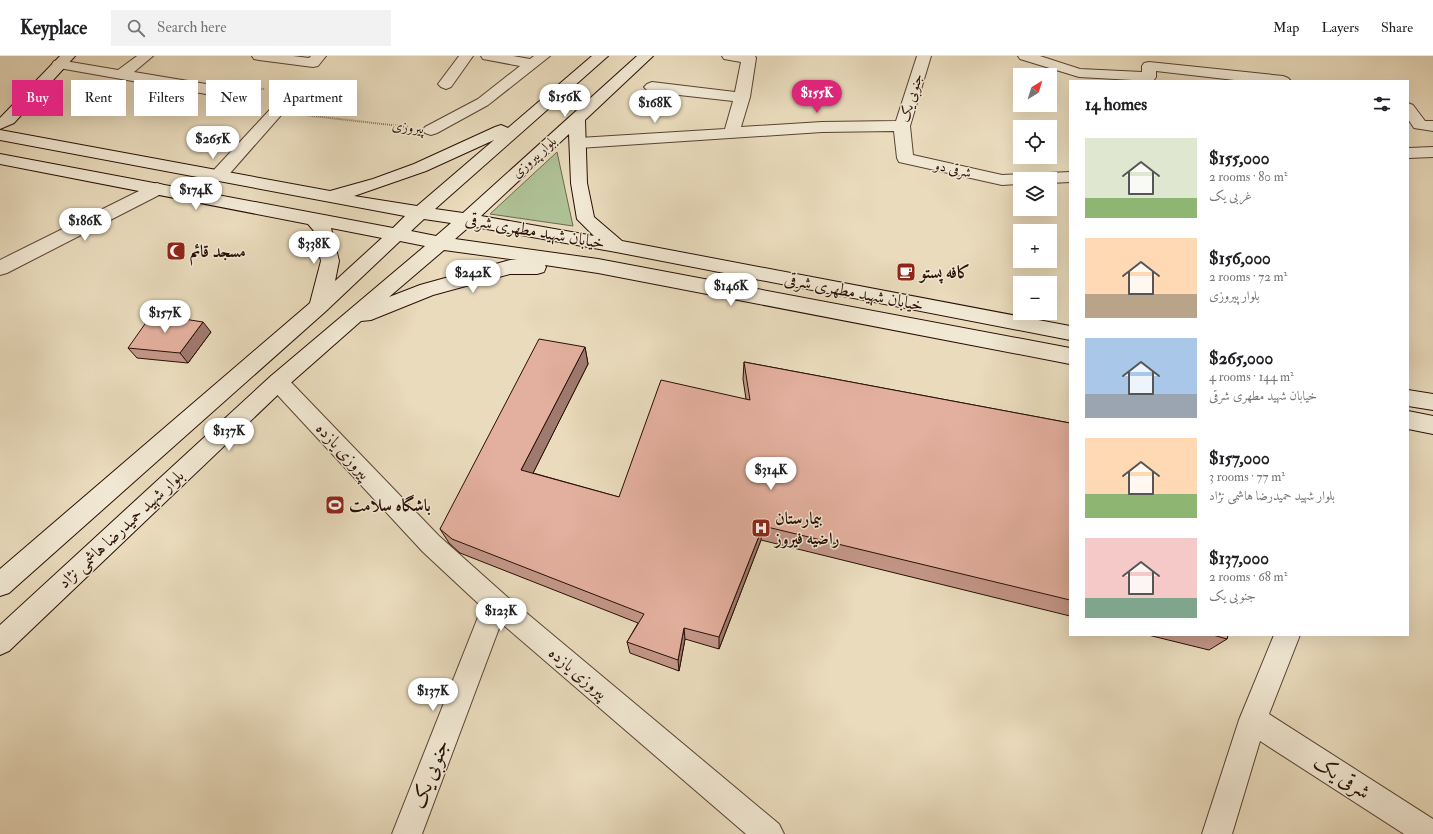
<!DOCTYPE html>
<html lang="en">
<head>
<meta charset="utf-8">
<style>
	body { margin:0; font-family:"IM FELL Double Pica",Amiri,serif; background:#f2f2f2; color:#202124; height:100vh; display:flex; flex-direction:column; font-size:15px; white-space:nowrap }
	* { box-sizing:border-box; margin:0 }
	p { font-size:13px; color:#757577 }
	.icon { flex:none; width:22px; height:22px; fill:none; stroke:currentColor; stroke-width:2; stroke-linecap:round; stroke-linejoin:round }
	.map { position:relative; flex:1; overflow:hidden }
	.drawer { position:absolute; left:1069px; top:24px; width:340px; height:556px; display:flex; flex-direction:column; background:#fff; border-radius:0px; box-shadow:0 4px 16px #0002 }
	.drawer>* { flex:none }
	.guide { position:absolute; left:12px; top:24px; width:380px; height:36px; display:flex; gap:8px }
	.needle { width:26px; rotate:38deg }
	.tools { position:absolute; left:1013px; top:12px; display:grid; gap:8px }
	.tools a { display:grid; place-items:center; width:44px; height:44px; border-radius:0px; background:#fff; box-shadow:0 4px 16px #0002; font-size:20px }
	.price { position:absolute; translate:-50% -34px; padding:0 9px; border-radius:14px; background:#fff; color:#222; font-size:13px; line-height:26px; filter:drop-shadow(0 1px 2px #0008) }
	.price::after { content:''; position:absolute; left:50%; top:24px; width:12px; height:9px; margin-left:-6px; background:inherit; clip-path:polygon(0 0,100% 0,50% 100%) }
	.price.on { background:#db2777; color:#fff }
	ul { padding:0; list-style:none }
	li { display:flex; align-items:center; gap:12px; height:100px; padding:0 16px }
	li span { display:grid; place-items:center; flex:none; width:112px; height:80px; border-radius:0px; color:#555 }
	li>.icon { margin-inline-start:auto }
	span .icon { width:48px; height:48px; fill:#fffc; stroke-width:1 }
	li b { font-size:17px }
	h2 { display:flex; justify-content:space-between; align-items:center; height:48px; padding:0 16px; font-size:17px }
	.tag { padding:0 14px; border-radius:0px; background:#fff; box-shadow:0 4px 16px #0002; font-size:14px; line-height:36px }
	.tag.on { background:#db2777; color:#fff }
	header { display:flex; align-items:center; gap:24px; box-sizing:border-box; height:56px; padding:0 20px; background:#fff; border-bottom:1px solid #e0e0e0 }
	header strong { font-size:19px }
	nav { display:flex; gap:22px; margin-inline-start:auto; font-size:14px }
	.search { width:280px; height:36px; background:#f2f2f2; display:flex; align-items:center; gap:10px; box-sizing:border-box; padding:0 14px; border-radius:0px; color:#757577; font-size:15px }
	.map>svg:first-child { display:block }
	.green { fill:#afc196; stroke:#6c684e }
	.lines { fill:none; stroke-linecap:round; stroke-linejoin:round }
	.minor-casing { stroke:#594234; stroke-width:2 }
	.secondary-casing { stroke:#290f06; stroke-width:2 }
	.path { stroke:#290f06; stroke-width:2; stroke-dasharray:0.5 1.5; stroke-linecap:butt }
	.minor { fill:#f1e8d3; fill-rule:evenodd }
	.secondary { fill:#f1e8d3; fill-rule:evenodd }
	.wall { fill:#c39688; stroke:#290f06 }
	.shaded-wall { fill:#9f7a6f; stroke:#290f06 }
	.building { fill:#e3af9e; stroke:#290f06 }
	.labels { text-anchor:middle; dominant-baseline:central; stroke-width:3; stroke-linejoin:round; paint-order:stroke }
	.far-street-label { font-size:14px; fill:#290f06; stroke:#f1e8d3 }
	.street-label { font-size:17px; fill:#290f06; stroke:#f1e8d3 }
	.poi-label { font-size:17px; font-weight:bold; fill:#290f06; stroke:#f1e8d3; text-anchor:start }
	.near-street-label { font-size:20px; fill:#290f06; stroke:#f1e8d3 }
</style>
</head>
<body>
<header>
<strong>Keyplace</strong>
<div class="search"><svg class="icon" aria-label="search" viewBox="0 0 24 24"><circle cx="10" cy="10" r="6"/><path d="M15 15l6 6"/></svg>Search here</div>
<nav><a>Map</a><a>Layers</a><a>Share</a></nav>
</header>
<div class="map">
<svg width="1433" height="778" viewBox="0 0 1433 778">
	<rect width="100%" height="100%" fill="#e9dbbc"/>
	<filter id="stains"><feTurbulence type="fractalNoise" baseFrequency=".005" numOctaves="4"/><feColorMatrix values="0 0 0 0 .2 0 0 0 0 .09 0 0 0 0 .02 0 0 0 .5 -.17"/></filter>
	<radialGradient id="worn" r=".72"><stop offset=".6" stop-color="#630" stop-opacity="0"/><stop offset="1" stop-color="#630" stop-opacity=".3"/></radialGradient>
	<!-- green -->
	<path class="green" d="M 557,96 L 573,170 L 490,158 Z"/>
	<g class="lines">
		<defs>
			<g id="minor">
				<path d="M 137,0 L 153,0 L 134,16 L 206,28 L 211,30 L 214,33 L 211,36 L 206,38 L 59,12 L 54,11 L 52,8 L 54,5 L 59,4 L 118,14 Z"/>
				<path d="M 252,0 L 293,0 L 309,2 L 311,0 L 326,0 L 318,10 L 313,11 L 259,4 L 254,3 Z"/>
				<path d="M 459,0 L 473,0 L 451,31 L 446,33 L 441,31 L 438,28 Z"/>
				<path d="M 481,0 L 513,0 L 530,3 L 534,0 L 550,0 L 488,49 L 437,77 L 431,79 L 425,77 L 423,74 L 425,71 L 478,43 L 520,10 L 483,3 Z"/>
				<path d="M 722,0 L 755,0 L 756,2 L 750,41 L 741,71 L 822,66 L 896,65 L 917,0 L 931,0 L 910,70 L 913,99 L 1002,119 L 1070,116 L 1070,126 L 1050,127 L 1050,123 L 1020,123 L 1020,128 L 1002,129 L 899,106 L 897,102 L 894,75 L 822,76 L 579,92 L 573,91 L 571,87 L 573,83 L 579,82 L 725,73 L 733,45 L 652,36 L 647,34 L 644,31 L 647,28 L 652,26 L 735,36 L 741,6 L 724,3 Z"/>
				<path d="M 1018,0 L 1040,0 L 1080,13 L 1142,16 L 1142,10 L 1144,7 L 1149,6 L 1283,20 L 1288,22 L 1291,25 L 1243,25 L 1156,15 L 1156,21 L 1154,24 L 1151,25 L 1079,21 L 1020,3 Z"/>
				<path d="M 292,33 L 297,35 L 300,38 L 297,41 L 224,124 L 218,125 L 212,124 L 210,120 L 212,116 L 287,35 Z"/>
				<path d="M 1408,47 L 1413,49 L 1425,65 L 1433,65 L 1433,75 L 1414,72 L 1408,63 Z"/>
				<path d="M 1433,91 L 1433,101 L 1408,102 L 1408,92 Z"/>
				<path d="M 157,127 L 163,129 L 166,133 L 163,137 L 7,217 L 0,219 L 0,204 L 151,129 Z"/>
				<path d="M 278,318 L 285,320 L 439,480 L 505,539 L 779,768 L 784,778 L 746,778 L 501,567 L 422,778 L 392,778 L 482,551 L 423,496 L 271,332 L 268,326 L 271,320 Z"/>
				<path d="M 1274,579 L 1300,579 L 1269,658 L 1433,763 L 1433,778 L 1404,778 L 1260,685 L 1232,778 L 1202,778 L 1239,664 Z"/>
			</g>
			<g id="secondary">
				<path d="M 60,0 L 75,0 L 14,67 L 0,73 L 0,62 Z"/>
				<path d="M 592,0 L 608,0 L 435,153 L 463,157 L 637,0 L 653,0 L 585,64 L 587,127 L 594,161 L 622,185 L 1070,270 L 1070,284 L 616,196 L 470,170 L 455,183 L 598,203 L 1070,292 L 1070,308 L 598,217 L 545,209 L 546,211 L 544,216 L 537,218 L 510,218 L 433,239 L 371,264 L 361,265 L 285,332 L 9,595 L 0,599 L 0,569 L 271,320 L 425,190 L 400,185 L 326,255 L 9,537 L 0,540 L 0,513 L 310,247 L 321,205 L 314,175 L 308,168 L 0,108 L 0,98 L 393,172 L 405,160 L 0,84 L 0,74 L 330,135 L 373,123 L 414,108 L 495,71 L 501,69 L 508,72 ZM 569,78 L 571,127 L 577,163 L 594,180 L 481,160 ZM 494,84 L 417,150 L 354,140 L 426,115 ZM 424,163 L 451,167 L 436,180 L 411,175 ZM 331,172 L 382,182 L 335,225 L 339,205 ZM 444,194 L 517,204 L 510,204 L 420,229 L 389,241 Z"/>
				<path d="M 1408,334 L 1433,338 L 1433,354 L 1408,350 Z"/>
				<path d="M 1408,355 L 1433,360 L 1433,378 L 1408,373 Z"/>
			</g>
		</defs>
		<!-- minor casing -->
		<use href="#minor" class="minor-casing"/>
		<!-- secondary casing -->
		<use href="#secondary" class="secondary-casing"/>
		<!-- path -->
		<g class="path">
			<path d="M 230,28 L 264,33"/>
			<path d="M 304,59 L 409,71"/>
		</g>
		<!-- minor -->
		<use href="#minor" class="minor"/>
		<!-- secondary -->
		<use href="#secondary" class="secondary"/>
	</g>
	<!-- wall -->
	<g class="wall">
		<path d="M 211,276 L 188,307 L 137,302 L 128,292 Z"/>
		<path d="M 585,291 L 588,308 L 533,417 L 619,441 L 746,343 L 743,323 L 744,306 L 1070,367 L 1070,560 L 761,484 L 719,593 L 685,583 L 679,615 L 630,597 L 627,586 L 638,567 L 460,497 L 449,487 L 440,473 Z"/>
		<path d="M 1148,579 L 1228,579 L 1227,583 L 1209,594 Z"/>
	</g>
	<!-- shaded-wall -->
	<g class="shaded-wall">
		<path d="M 203,266 L 211,276 L 188,307 L 180,297 Z"/>
		<path d="M 585,291 L 588,308 L 527,429 L 521,414 Z"/>
		<path d="M 763,470 L 761,484 L 719,593 L 719,581 Z"/>
		<path d="M 684,572 L 685,583 L 679,615 L 678,604 Z"/>
	</g>
	<!-- building -->
	<g class="building">
		<path d="M 152,258 L 203,266 L 180,297 L 128,292 Z"/>
		<path d="M 539,283 L 585,291 L 521,414 L 619,441 L 661,324 L 750,344 L 744,306 L 1070,367 L 1070,544 L 763,470 L 719,581 L 684,572 L 678,604 L 627,586 L 644,558 L 452,483 L 440,473 Z"/>
		<path d="M 1213,579 L 1228,579 L 1227,583 Z"/>
	</g>
	<!-- icons -->
	<defs>
		<symbol id="mosque-square" viewBox="-11 -11 22 22"><rect x="-9" y="-9" width="18" height="18" rx="4" fill="#8f2418" stroke="#f1e8d3"/><path d="M3.5-4.9A6 6 0 1 0 3.5 4.9A5 5 0 1 1 3.5-4.9Z" fill="#fff"/></symbol>
		<symbol id="cafe-square" viewBox="-11 -11 22 22"><rect x="-9" y="-9" width="18" height="18" rx="4" fill="#8f2418" stroke="#f1e8d3"/><path d="M-5.5-4.5H6V0H3Q3 3.5 0 3.5H-2.5Q-5.5 3.5-5.5 0ZM3-3.2v2h1.7v-2ZM-6 4.5H4V6H-6Z" fill="#fff"/></symbol>
		<symbol id="stadium-square" viewBox="-11 -11 22 22"><rect x="-9" y="-9" width="18" height="18" rx="4" fill="#8f2418" stroke="#f1e8d3"/><path d="M0-5a6.5 5 0 1 0 0 10a6.5 5 0 1 0 0-10ZM-3.5-1.8h7v3.6h-7Z" fill="#fff"/></symbol>
		<symbol id="hospital-square" viewBox="-11 -11 22 22"><rect x="-9" y="-9" width="18" height="18" rx="4" fill="#8f2418" stroke="#f1e8d3"/><path d="M-5-5h3v3.5h4V-5h3V5h-3V1.5h-4V5h-3Z" fill="#fff"/></symbol>
	</defs>
	<g fill-rule="evenodd">
		<use href="#mosque-square" x="165" y="184" width="22" height="22"/>
		<use href="#cafe-square" x="895" y="205" width="22" height="22"/>
		<use href="#stadium-square" x="324" y="438" width="22" height="22"/>
		<use href="#hospital-square" x="750" y="461" width="22" height="22"/>
	</g>
	<g class="labels">
		<!-- far-street labels -->
		<g class="far-street-label">
			<text transform="translate(911 42) rotate(-73)">جنوبی یک</text>
			<text transform="translate(408 71) rotate(7)">پیروزی</text>
			<text transform="translate(534 101) rotate(-42)">بلوار پیروزی</text>
			<text transform="translate(953 113) rotate(13)">شرقی دو</text>
		</g>
		<!-- street labels -->
		<g class="street-label">
			<text transform="translate(535 175) rotate(10)">خیابان شهید مطهری شرقی</text>
			<text transform="translate(854 236) rotate(11)">خیابان شهید مطهری شرقی</text>
			<text transform="translate(343 395) rotate(47)">پیروزی یازده</text>
			<text transform="translate(121 473) rotate(-43)">بلوار شهید حمیدرضا هاشمی نژاد</text>
			<text transform="translate(578 617) rotate(40)">پیروزی یازده</text>
		</g>
		<!-- poi labels -->
		<g class="poi-label">
			<text x="190" y="195">مسجد قائم</text>
			<text x="920" y="216">کافه پستو</text>
			<text x="349" y="449">باشگاه سلامت</text>
			<text x="775" y="462">بیمارستان<tspan x="775" dy="20">راضیه فیروز</tspan></text>
		</g>
		<!-- near-street labels -->
		<g class="near-street-label">
			<text transform="translate(430 718) rotate(-69)">جنوبی یک</text>
			<text transform="translate(1342 721) rotate(33)">شرقی یک</text>
		</g>
	</g>
	<rect width="100%" height="100%" filter="url(#stains)"/>
	<rect width="100%" height="100%" fill="url(#worn)"/>
</svg>
<div class="tools">
<a><svg class="needle" viewBox="-14 -14 28 28"><path d="M0-13l5 13h-10z" fill="#e53935"/><path d="M0 13l5-13h-10z" fill="#757577"/></svg></a>
<a><svg class="icon" aria-label="locate" viewBox="0 0 24 24"><circle cx="12" cy="12" r="6"/><path d="M12 2v4M12 18v4M2 12h4M18 12h4"/></svg></a>
<a><svg class="icon" aria-label="layers" viewBox="0 0 24 24"><path d="M12 4l9 5-9 5-9-5zM3 14l9 5 9-5"/></svg></a>
<a>+</a>
<a>−</a>
</div>
<b class="price on" style="left:817px;top:58px">$155K</b>
<b class="price" style="left:565px;top:62px">$156K</b>
<b class="price" style="left:655px;top:68px">$168K</b>
<b class="price" style="left:213px;top:104px">$265K</b>
<b class="price" style="left:196px;top:155px">$174K</b>
<b class="price" style="left:85px;top:186px">$186K</b>
<b class="price" style="left:314px;top:209px">$338K</b>
<b class="price" style="left:473px;top:238px">$242K</b>
<b class="price" style="left:731px;top:251px">$146K</b>
<b class="price" style="left:165px;top:278px">$157K</b>
<b class="price" style="left:229px;top:396px">$137K</b>
<b class="price" style="left:771px;top:435px">$314K</b>
<b class="price" style="left:501px;top:576px">$123K</b>
<b class="price" style="left:433px;top:656px">$137K</b>
<div class="guide">
<a class="tag on">Buy</a>
<a class="tag">Rent</a>
<a class="tag">Filters</a>
<a class="tag">New</a>
<a class="tag">Apartment</a>
</div>
<section class="drawer">
<h2>14 homes<svg class="icon" aria-label="filters" viewBox="0 0 24 24"><path d="M4 7h16M4 17h16"/><circle cx="9" cy="7" r="2"/><circle cx="15" cy="17" r="2"/></svg></h2>
<ul>
<li><span style="background:linear-gradient(#dfe7d0 75%,#8fb573 0)"><svg class="icon" aria-label="home" viewBox="0 0 24 24"><path d="M3 11l9-7 9 7M6 9v11h12V9"/></svg></span><div><b>$155,000</b><p>2 rooms · 80 m²</p><p>غربی یک</p></div></li>
<li><span style="background:linear-gradient(#ffd9b3 70%,#b9a48a 0)"><svg class="icon" aria-label="home" viewBox="0 0 24 24"><path d="M3 11l9-7 9 7M6 9v11h12V9"/></svg></span><div><b>$156,000</b><p>2 rooms · 72 m²</p><p>بلوار پیروزی</p></div></li>
<li><span style="background:linear-gradient(#a9c7e8 70%,#9aa5b1 0)"><svg class="icon" aria-label="home" viewBox="0 0 24 24"><path d="M3 11l9-7 9 7M6 9v11h12V9"/></svg></span><div><b>$265,000</b><p>4 rooms · 144 m²</p><p>خیابان شهید مطهری شرقی</p></div></li>
<li><span style="background:linear-gradient(#ffd9b3 70%,#8fb573 0)"><svg class="icon" aria-label="home" viewBox="0 0 24 24"><path d="M3 11l9-7 9 7M6 9v11h12V9"/></svg></span><div><b>$157,000</b><p>3 rooms · 77 m²</p><p>بلوار شهید حمیدرضا هاشمی نژاد</p></div></li>
<li><span style="background:linear-gradient(#f6c9c9 75%,#7fa58c 0)"><svg class="icon" aria-label="home" viewBox="0 0 24 24"><path d="M3 11l9-7 9 7M6 9v11h12V9"/></svg></span><div><b>$137,000</b><p>2 rooms · 68 m²</p><p>جنوبی یک</p></div></li>
</ul>
</section>
</div>
</body>
</html>
